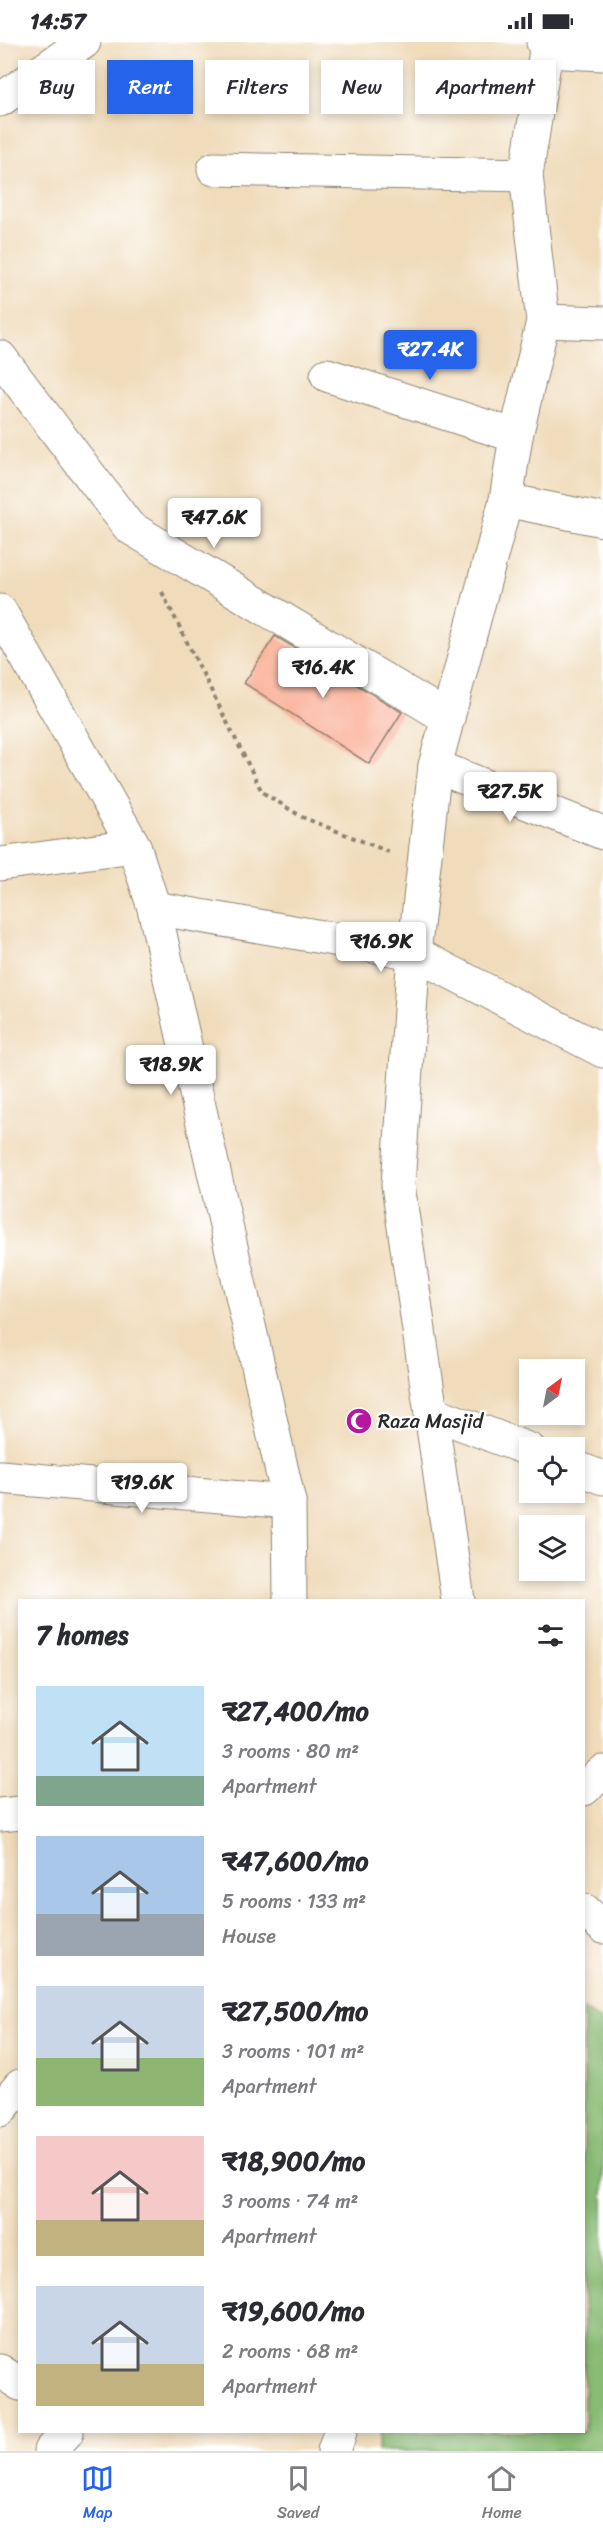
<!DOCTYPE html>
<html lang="en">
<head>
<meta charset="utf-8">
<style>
	body { margin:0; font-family:Sriracha,sans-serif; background:#f7f7f7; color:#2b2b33; height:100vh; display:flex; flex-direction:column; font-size:22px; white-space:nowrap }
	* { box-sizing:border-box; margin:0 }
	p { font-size:20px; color:#7c7c81 }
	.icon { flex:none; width:33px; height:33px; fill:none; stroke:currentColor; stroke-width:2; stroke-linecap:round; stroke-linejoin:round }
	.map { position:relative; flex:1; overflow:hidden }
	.side { position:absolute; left:18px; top:1557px; width:567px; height:834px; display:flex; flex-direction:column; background:#fff; border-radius:0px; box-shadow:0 3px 9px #0003 }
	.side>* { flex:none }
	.hud { position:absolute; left:18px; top:18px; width:567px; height:54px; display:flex; gap:12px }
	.needle { width:39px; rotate:32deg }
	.fabs { position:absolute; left:519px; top:1317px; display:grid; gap:12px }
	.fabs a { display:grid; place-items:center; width:66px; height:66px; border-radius:0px; background:#fff; box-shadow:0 3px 9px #0003; font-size:30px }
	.price { position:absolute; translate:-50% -51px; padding:0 14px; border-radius:6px; background:#fff; color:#222; font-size:20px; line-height:39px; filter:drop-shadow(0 2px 3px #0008) }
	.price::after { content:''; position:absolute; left:50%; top:36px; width:18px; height:14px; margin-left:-9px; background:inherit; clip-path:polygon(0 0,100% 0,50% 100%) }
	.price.current { background:#2563eb; color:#fff }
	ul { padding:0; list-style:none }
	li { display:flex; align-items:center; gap:18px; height:150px; padding:0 18px }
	li span { display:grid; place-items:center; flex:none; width:168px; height:120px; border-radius:0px; color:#555 }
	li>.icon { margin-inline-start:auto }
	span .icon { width:72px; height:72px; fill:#fffc; stroke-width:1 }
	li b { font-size:26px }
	h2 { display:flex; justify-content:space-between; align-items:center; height:72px; padding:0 18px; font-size:26px }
	.pill { padding:0 21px; border-radius:0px; background:#fff; box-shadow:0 3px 9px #0003; font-size:21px; line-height:54px }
	.pill.current { background:#2563eb; color:#fff }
	.status { display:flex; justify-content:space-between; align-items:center; height:42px; padding:0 30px; background:#fff; direction:ltr }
	.status svg { height:16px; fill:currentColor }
	.tabs { display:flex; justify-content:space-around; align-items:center; height:84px; border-top:2px solid #e1e1e2; background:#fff; font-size:16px; color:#7c7c81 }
	.tabs a { display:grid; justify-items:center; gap:3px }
	.tabs .current { color:#2563eb }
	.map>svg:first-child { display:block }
	.forest { fill:#8abb74; stroke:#5a7350; stroke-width:1.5 }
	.building { fill:#faa98e }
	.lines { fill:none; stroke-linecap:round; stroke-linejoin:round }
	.minor-casing { stroke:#8e8473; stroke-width:35 }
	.path { stroke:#8e8473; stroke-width:4; stroke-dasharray:4.5 4.5; stroke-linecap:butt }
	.minor { stroke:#fff; stroke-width:33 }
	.labels { text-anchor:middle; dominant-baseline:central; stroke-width:4.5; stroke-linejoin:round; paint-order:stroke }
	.poi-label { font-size:20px; fill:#2b2b2b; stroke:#fff; text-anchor:start }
</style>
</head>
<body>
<div class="status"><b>14:57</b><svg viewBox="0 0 49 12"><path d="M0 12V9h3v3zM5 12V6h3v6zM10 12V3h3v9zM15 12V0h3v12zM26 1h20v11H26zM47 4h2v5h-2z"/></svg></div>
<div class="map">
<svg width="603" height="2409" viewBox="0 0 603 2409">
	<rect width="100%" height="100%" fill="#fff"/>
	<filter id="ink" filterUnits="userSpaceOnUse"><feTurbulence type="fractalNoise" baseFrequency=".0167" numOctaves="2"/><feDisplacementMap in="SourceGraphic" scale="12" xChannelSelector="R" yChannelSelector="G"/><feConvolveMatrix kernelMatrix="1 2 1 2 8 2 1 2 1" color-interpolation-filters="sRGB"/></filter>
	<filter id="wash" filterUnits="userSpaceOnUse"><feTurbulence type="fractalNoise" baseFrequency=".008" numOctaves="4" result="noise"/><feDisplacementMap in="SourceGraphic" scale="24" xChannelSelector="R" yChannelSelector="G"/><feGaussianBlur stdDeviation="1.35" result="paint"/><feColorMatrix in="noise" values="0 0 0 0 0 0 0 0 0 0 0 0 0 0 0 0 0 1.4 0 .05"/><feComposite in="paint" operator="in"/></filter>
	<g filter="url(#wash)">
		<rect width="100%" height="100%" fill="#f0dcbb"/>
		<!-- forest -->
		<path class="forest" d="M 584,1967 L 603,1981 L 603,2409 L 377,2409 L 381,2390 L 584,2390 Z"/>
		<g id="blocks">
			<!-- building -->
			<path class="building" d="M 275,594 L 402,670 L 369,722 L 244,641 Z"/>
		</g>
	</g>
	<g filter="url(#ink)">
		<use href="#blocks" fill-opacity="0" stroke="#8e8473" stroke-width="1.5"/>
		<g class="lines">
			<defs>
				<g id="minor">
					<path d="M 546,9 L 603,12"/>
					<path d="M 0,58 L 84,0"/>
					<path d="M 214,127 L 526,133"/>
					<path d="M 543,279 L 603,281"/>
					<path d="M 0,315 L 129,485 L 448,676"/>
					<path d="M 327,333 L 516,394"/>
					<path d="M 506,458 L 603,478"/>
					<path d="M 0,569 L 134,804 L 154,866 L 289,1460 L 290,1558"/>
					<path d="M 435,724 L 603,791"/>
					<path d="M 0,822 L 134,804"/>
					<path d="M 154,866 L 414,911 L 603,1009"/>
					<path d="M 431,1370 L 530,1408"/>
					<path d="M 574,1425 L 603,1436"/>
					<path d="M 0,1435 L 289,1460"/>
					<path d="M 458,1558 L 398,1143 L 414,911 L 435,724 L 506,458 L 516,394 L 543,279 L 526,133 L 546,9 L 543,0"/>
					<path d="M 584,1747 L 603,1730"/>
					<path d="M 0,1773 L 20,1771"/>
					<path d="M 584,1868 L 603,1885"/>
					<path d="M 0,2068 L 20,2044"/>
					<path d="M 0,2329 L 20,2342"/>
					<path d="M 50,2409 L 67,2390"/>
					<path d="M 334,2409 L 340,2390"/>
				</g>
			</defs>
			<!-- minor casing -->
			<use href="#minor" class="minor-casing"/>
			<!-- path -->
			<path class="path" d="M 162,550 L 262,750 L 302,775 L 389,810"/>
			<!-- minor -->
			<use href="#minor" class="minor"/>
		</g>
	</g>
	<!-- icons -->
	<defs>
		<symbol id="mosque-disc" viewBox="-11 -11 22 22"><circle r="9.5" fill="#b5179e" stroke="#fff"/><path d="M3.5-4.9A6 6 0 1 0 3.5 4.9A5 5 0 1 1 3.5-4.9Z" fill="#fff"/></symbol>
	</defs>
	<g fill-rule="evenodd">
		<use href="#mosque-disc" x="344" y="1364" width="30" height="30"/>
	</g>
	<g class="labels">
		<!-- poi labels -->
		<g class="poi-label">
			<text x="378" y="1379">Raza Masjid</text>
		</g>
	</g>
</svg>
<div class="fabs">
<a><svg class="needle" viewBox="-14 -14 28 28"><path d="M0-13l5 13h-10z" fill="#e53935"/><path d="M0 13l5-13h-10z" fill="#7c7c81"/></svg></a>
<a><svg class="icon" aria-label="locate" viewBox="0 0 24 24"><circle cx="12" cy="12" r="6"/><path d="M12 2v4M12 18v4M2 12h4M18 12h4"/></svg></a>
<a><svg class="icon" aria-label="layers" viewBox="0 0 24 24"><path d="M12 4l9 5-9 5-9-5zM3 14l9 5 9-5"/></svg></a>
</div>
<b class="price current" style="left:430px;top:339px">₹27.4K</b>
<b class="price" style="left:214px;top:507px">₹47.6K</b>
<b class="price" style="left:323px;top:657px">₹16.4K</b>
<b class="price" style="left:510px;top:781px">₹27.5K</b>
<b class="price" style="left:381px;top:931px">₹16.9K</b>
<b class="price" style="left:171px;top:1054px">₹18.9K</b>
<b class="price" style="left:142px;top:1472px">₹19.6K</b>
<div class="hud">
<a class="pill">Buy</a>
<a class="pill current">Rent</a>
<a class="pill">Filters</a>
<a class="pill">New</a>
<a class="pill">Apartment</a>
</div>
<section class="side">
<h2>7 homes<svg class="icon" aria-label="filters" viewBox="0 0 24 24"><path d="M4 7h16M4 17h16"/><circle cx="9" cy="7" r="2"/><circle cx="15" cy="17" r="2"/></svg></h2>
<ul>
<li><span style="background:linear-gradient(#bfe0f5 75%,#7fa58c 0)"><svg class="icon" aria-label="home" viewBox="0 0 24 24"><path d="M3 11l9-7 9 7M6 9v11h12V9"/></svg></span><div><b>₹27,400/mo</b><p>3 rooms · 80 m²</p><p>Apartment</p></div></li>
<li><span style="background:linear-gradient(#a9c7e8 65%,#9aa5b1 0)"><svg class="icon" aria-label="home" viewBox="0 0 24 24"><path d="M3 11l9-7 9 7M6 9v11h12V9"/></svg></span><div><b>₹47,600/mo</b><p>5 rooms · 133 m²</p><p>House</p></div></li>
<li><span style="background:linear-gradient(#c9d6e8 60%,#8fb573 0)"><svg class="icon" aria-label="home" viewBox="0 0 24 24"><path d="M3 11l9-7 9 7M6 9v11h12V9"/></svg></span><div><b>₹27,500/mo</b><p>3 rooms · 101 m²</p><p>Apartment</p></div></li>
<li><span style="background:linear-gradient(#f6c9c9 70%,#c2b280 0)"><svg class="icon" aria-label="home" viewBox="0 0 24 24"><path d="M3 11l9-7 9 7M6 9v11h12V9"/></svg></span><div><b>₹18,900/mo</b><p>3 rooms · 74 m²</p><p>Apartment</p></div></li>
<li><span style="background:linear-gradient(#c9d6e8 65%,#c2b280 0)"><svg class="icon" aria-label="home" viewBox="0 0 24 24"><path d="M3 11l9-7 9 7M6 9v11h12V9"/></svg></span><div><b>₹19,600/mo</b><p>2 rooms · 68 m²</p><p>Apartment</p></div></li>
</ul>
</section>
</div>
<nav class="tabs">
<a class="current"><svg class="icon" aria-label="map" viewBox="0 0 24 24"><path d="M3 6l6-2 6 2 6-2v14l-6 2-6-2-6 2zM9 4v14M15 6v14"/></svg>Map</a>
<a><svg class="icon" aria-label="saved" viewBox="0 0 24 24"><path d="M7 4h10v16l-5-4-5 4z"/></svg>Saved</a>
<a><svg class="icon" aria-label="home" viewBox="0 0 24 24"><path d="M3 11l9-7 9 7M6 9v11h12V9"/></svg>Home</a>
</nav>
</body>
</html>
